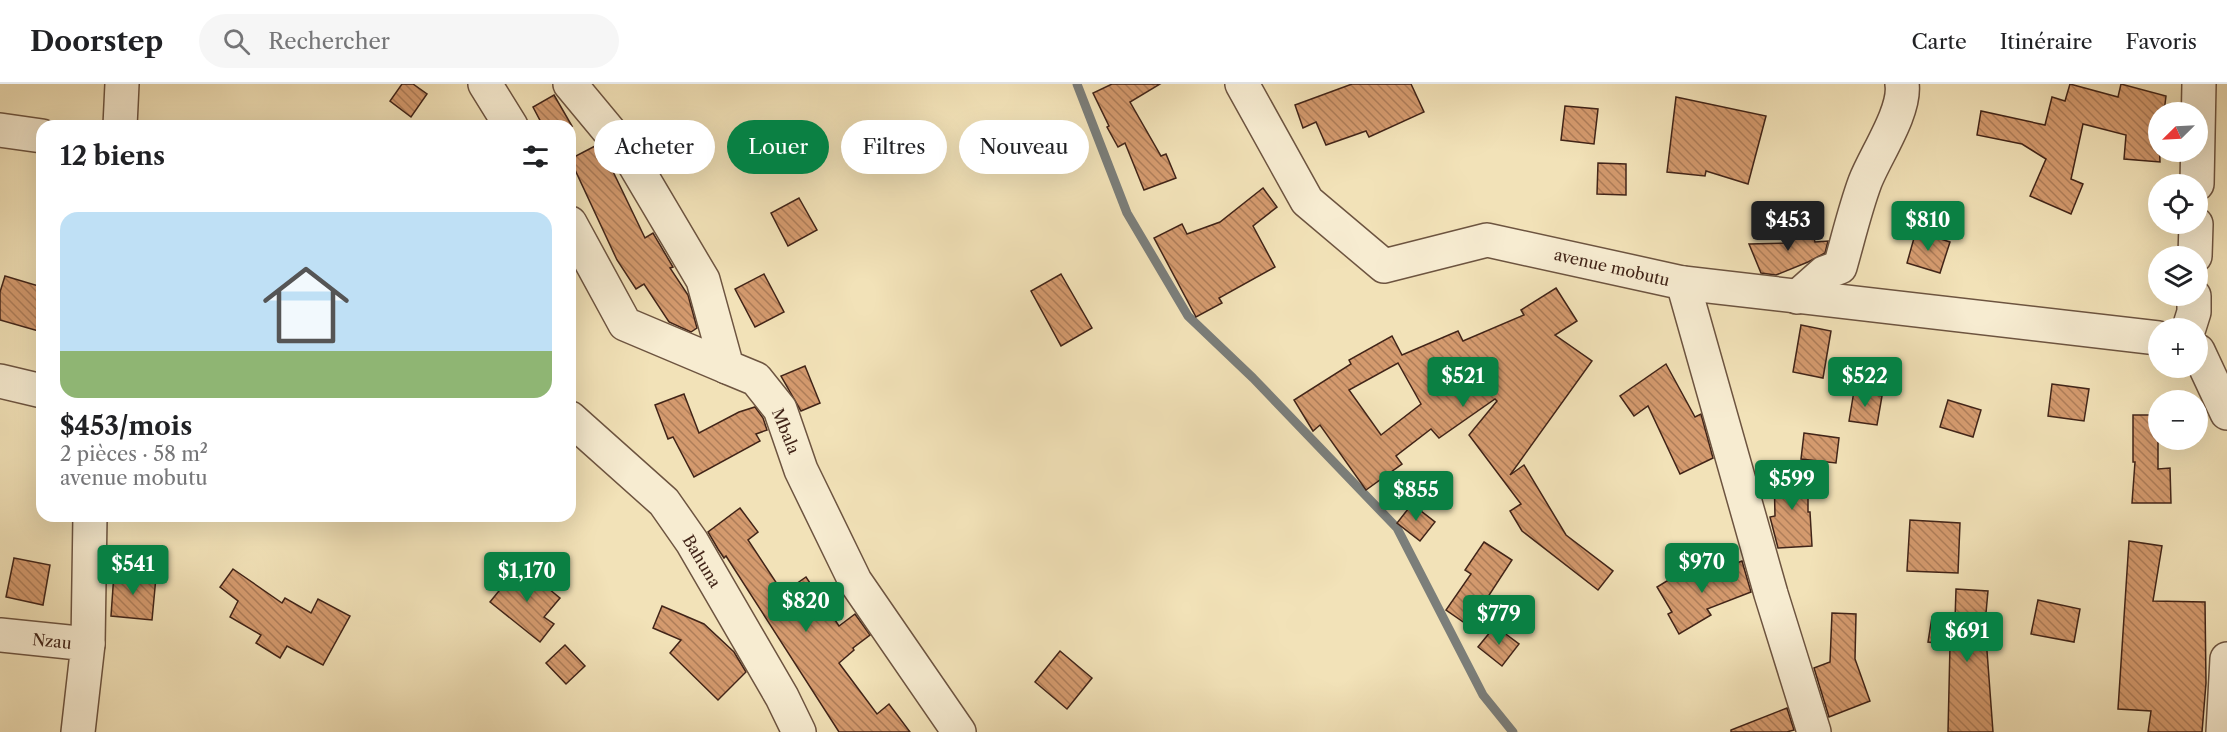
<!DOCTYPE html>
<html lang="fr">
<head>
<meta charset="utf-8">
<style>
	body { margin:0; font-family:"Libre Caslon Text",serif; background:#f6f6f6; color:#202124; height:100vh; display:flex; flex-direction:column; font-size:22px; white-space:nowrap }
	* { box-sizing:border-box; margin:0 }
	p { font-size:20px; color:#757577 }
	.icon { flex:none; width:33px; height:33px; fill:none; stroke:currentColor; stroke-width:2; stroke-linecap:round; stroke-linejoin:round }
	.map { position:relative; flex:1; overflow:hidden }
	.sheet { position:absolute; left:36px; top:36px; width:540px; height:402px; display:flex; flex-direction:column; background:#fff; border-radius:18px; box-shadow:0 6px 24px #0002 }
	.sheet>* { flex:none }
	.top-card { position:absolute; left:594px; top:36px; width:570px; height:54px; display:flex; gap:12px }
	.needle { width:39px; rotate:246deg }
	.tools { position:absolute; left:2148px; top:18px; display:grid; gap:12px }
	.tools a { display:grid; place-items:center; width:60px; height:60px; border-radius:50%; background:#fff; box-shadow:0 6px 24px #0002; font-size:30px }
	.price { position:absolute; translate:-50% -51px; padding:0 14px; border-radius:6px; background:#0b8043; color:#fff; font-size:20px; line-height:39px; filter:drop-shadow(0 2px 3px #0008) }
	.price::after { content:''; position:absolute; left:50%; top:36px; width:18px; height:14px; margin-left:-9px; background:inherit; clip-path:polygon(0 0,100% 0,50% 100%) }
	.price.current { background:#222; color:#fff }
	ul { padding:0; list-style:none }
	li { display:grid; align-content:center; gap:12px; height:318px; padding:0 24px }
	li+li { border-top:2px solid #e0e0e0 }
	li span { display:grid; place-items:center; height:186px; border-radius:18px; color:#555 }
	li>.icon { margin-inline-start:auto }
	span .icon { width:108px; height:108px; fill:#fffc; stroke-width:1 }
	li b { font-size:26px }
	h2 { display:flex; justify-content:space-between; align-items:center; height:72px; padding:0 24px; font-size:26px }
	.tag { padding:0 21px; border-radius:27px; background:#fff; box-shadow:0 6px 24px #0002; font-size:21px; line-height:54px }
	.tag.current { background:#0b8043; color:#fff }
	header { display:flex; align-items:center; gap:36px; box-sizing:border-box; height:84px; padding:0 30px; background:#fff; border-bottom:2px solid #e0e0e0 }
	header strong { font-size:28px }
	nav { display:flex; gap:33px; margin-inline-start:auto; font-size:21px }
	.search { width:420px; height:54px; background:#f6f6f6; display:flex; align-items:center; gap:15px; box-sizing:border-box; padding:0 21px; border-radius:33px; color:#757577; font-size:22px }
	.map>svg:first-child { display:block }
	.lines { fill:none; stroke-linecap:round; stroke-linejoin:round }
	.stream { stroke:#7b7e7a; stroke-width:9 }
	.building { fill:url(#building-back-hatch); stroke:#412418; stroke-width:1.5; fill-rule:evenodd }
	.minor-casing { stroke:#6d5440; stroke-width:36 }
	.minor { stroke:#f7ecd1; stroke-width:33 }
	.labels { text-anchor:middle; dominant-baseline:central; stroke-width:4.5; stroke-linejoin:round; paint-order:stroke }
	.street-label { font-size:16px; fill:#412418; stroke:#f7ecd1 }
</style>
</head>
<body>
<header>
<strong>Doorstep</strong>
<div class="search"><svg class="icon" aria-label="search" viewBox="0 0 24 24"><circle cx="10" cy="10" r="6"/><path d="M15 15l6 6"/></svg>Rechercher</div>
<nav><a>Carte</a><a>Itinéraire</a><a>Favoris</a></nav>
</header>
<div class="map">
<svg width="2227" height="648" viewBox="0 0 2227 648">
	<defs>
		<pattern id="building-back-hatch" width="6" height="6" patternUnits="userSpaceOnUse" patternTransform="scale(1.5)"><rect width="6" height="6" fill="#d49a6e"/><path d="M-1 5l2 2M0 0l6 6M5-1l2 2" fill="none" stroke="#ae7d59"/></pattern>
	</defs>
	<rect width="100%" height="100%" fill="#f2e2b8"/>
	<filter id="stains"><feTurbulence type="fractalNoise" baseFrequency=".00333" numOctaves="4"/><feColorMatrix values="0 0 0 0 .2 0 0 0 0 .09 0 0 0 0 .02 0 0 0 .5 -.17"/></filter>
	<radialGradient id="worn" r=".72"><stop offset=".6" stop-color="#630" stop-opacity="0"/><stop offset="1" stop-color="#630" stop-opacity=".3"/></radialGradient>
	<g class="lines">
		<!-- stream -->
		<path class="stream" d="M 1077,0 L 1127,129 L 1188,232 L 1253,294 L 1397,444 L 1483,611 L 1513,648"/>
	</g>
	<!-- building -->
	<g class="building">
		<path d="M 402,0 L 413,0 L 427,10 L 411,33 L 390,17 Z"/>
		<path d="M 1112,0 L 1160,0 L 1130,18 L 1161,72 L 1166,70 L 1176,94 L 1144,106 L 1125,59 L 1118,63 L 1107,43 L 1109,42 L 1093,9 Z"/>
		<path d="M 1352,0 L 1411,0 L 1424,28 L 1369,53 L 1366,47 L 1326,61 L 1316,38 L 1303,44 L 1295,21 Z"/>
		<path d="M 2070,0 L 2118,13 L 2121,0 L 2166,12 L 2164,28 L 2158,28 L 2160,78 L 2124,75 L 2126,51 L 2083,40 L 2071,95 L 2083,100 L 2071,130 L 2030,112 L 2046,75 L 2022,60 L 1977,51 L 1981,27 L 2045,41 L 2052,13 L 2065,17 Z"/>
		<path d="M 554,11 L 572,42 L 543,42 L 533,23 Z"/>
		<path d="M 1676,13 L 1766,32 L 1748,100 L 1706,87 L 1705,92 L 1667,88 Z"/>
		<path d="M 1565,22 L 1598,25 L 1594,60 L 1561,56 Z"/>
		<path d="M 597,61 L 605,71 L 645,154 L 653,149 L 673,183 L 670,184 L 688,211 L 697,244 L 691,248 L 669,238 L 644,200 L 636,205 L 617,176 L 570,75 Z"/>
		<path d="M 1598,79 L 1626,80 L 1626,111 L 1597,110 Z"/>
		<path d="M 1263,104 L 1277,123 L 1253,142 L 1275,183 L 1219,214 L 1222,219 L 1196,233 L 1154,154 L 1182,140 L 1187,150 L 1220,138 Z"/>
		<path d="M 799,114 L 817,146 L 788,162 L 771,129 Z"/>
		<path d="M 1810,142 L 1815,158 L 1828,157 L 1825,169 L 1808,178 L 1776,191 L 1761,189 L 1749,160 L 1787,159 L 1785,151 Z"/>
		<path d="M 1916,147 L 1950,158 L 1940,189 L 1907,179 Z"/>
		<path d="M 764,190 L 784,228 L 755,243 L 735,205 Z"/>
		<path d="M 1061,190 L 1092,244 L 1061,262 L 1031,207 Z"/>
		<path d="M 5,192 L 42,203 L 42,248 L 0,236 L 0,208 Z"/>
		<path d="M 1556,204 L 1577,237 L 1555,251 L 1592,277 L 1510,391 L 1524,381 L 1566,451 L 1613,487 L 1598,506 L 1522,447 L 1510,427 L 1521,420 L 1469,351 L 1497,317 L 1495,315 L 1439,354 L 1431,345 L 1396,372 L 1402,380 L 1366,406 L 1320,341 L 1313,347 L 1294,316 L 1351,280 L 1349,276 L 1392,252 L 1402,271 L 1458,247 L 1463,257 L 1524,231 L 1521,226 ZM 1398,279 L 1421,320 L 1381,351 L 1349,306 Z"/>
		<path d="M 1801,241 L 1831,247 L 1823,294 L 1793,288 Z"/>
		<path d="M 1666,280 L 1695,333 L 1701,330 L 1713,374 L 1680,390 L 1648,322 L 1634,332 L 1620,312 Z"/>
		<path d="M 805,282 L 820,319 L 801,327 L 781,292 Z"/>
		<path d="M 2052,300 L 2089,305 L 2084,337 L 2048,332 Z"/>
		<path d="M 1854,307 L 1882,312 L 1877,341 L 1849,337 Z"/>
		<path d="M 684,310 L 699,349 L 739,328 L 755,323 L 763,334 L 767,346 L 756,350 L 760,357 L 694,393 L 673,353 L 668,355 L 655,321 Z"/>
		<path d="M 1948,316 L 1981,326 L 1973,353 L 1940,343 Z"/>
		<path d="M 2133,331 L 2158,331 L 2158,385 L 2170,384 L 2171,419 L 2132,419 L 2135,378 L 2133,378 Z"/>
		<path d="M 1804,349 L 1839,354 L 1836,379 L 1801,375 Z"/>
		<path d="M 1774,390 L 1808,390 L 1808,428 L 1810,428 L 1812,462 L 1778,464 L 1770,433 L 1775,432 Z"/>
		<path d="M 1412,420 L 1435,438 L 1420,457 L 1397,439 Z"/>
		<path d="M 740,424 L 758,448 L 748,456 L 783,509 L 806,493 L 839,542 L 855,530 L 870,551 L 853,564 L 854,566 L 839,579 L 877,630 L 889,620 L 910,648 L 839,648 L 726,472 L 724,474 L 718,465 L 708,448 Z"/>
		<path d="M 1910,436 L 1960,439 L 1958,489 L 1907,487 Z"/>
		<path d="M 2129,457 L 2162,462 L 2153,517 L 2205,518 L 2206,599 L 2202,648 L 2148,648 L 2151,627 L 2118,625 Z"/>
		<path d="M 1484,458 L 1512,476 L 1469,542 L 1446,526 L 1471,490 L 1465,486 Z"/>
		<path d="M 14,474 L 50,481 L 43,521 L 6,513 Z"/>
		<path d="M 1742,477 L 1751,508 L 1707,525 L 1711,531 L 1679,550 L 1668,530 L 1672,528 L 1657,503 L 1688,484 L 1694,495 Z"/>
		<path d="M 520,481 L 560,514 L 544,533 L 554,540 L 540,558 L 490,518 Z"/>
		<path d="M 233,485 L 282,519 L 285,514 L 311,529 L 318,515 L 350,532 L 323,581 L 287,562 L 280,574 L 256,559 L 261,551 L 230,533 L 238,517 L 220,503 Z"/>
		<path d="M 114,489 L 156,493 L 152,536 L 111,532 Z"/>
		<path d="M 1956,505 L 1988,507 L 1985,540 L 1993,648 L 1948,648 L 1950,561 L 1928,558 L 1932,533 L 1955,536 Z"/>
		<path d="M 2038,516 L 2080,525 L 2074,558 L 2031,550 Z"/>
		<path d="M 662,522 L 704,540 L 734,568 L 746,588 L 718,616 L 670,569 L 681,556 L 653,544 Z"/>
		<path d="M 1832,529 L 1856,530 L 1855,575 L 1870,617 L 1829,633 L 1814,584 L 1830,578 Z"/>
		<path d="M 1495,542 L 1519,560 L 1502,582 L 1478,563 Z"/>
		<path d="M 565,561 L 585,582 L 566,600 L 546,579 Z"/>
		<path d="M 1060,567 L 1092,594 L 1067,625 L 1035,598 Z"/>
		<path d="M 1787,624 L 1794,646 L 1787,648 L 1731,648 L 1731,646 Z"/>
	</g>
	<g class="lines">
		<defs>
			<g id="minor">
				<path d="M 485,0 L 511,42"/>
				<path d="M 570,0 L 629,71 L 703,196 L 727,283 L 756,295 L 780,325 L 801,386 L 855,497 L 959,648"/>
				<path d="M 1242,0 L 1307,117 L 1384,182 L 1487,156 L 1683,199 L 1771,510 L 1814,648"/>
				<path d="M 120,42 L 122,0"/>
				<path d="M 0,46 L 42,52"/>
				<path d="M 2197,100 L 2199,0"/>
				<path d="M 570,139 L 625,240 L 727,283"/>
				<path d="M 2195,172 L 2196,140"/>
				<path d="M 1683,199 L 2158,254"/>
				<path d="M 1797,213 L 1824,189 L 1840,183 C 1848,155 1855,125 1865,98 C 1875,72 1906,27 1902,0"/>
				<path d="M 2189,244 L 2194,228 L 2194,212"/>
				<path d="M 2198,267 L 2227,329"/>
				<path d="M 0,297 L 42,307"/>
				<path d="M 570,334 L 664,418 L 692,458 L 782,613 L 799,648"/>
				<path d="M 0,551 L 88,560 L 78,648"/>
				<path d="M 88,560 L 90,432"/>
				<path d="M 2223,648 L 2227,575"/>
			</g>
		</defs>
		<!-- minor casing -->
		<use href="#minor" class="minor-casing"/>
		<!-- minor -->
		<use href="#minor" class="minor"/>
	</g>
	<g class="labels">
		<!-- street labels -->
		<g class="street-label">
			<text transform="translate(1612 183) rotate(13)">avenue mobutu</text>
			<text transform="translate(786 347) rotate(68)">Mbala</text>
			<text transform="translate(702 477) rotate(59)">Bahuna</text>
			<text transform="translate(52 557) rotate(6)">Nzau</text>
		</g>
	</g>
	<rect width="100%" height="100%" filter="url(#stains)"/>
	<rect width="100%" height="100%" fill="url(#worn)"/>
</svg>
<div class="tools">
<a><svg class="needle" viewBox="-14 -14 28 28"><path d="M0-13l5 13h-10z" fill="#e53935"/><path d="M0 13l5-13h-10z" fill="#757577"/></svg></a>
<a><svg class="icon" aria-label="locate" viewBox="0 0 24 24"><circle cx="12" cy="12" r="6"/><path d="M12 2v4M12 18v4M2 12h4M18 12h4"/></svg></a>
<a><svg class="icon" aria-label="layers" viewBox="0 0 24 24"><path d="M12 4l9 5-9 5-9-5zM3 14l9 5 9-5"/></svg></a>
<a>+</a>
<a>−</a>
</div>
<b class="price current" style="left:1788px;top:168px">$453</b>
<b class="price" style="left:1928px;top:168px">$810</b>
<b class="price" style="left:1463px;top:324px">$521</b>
<b class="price" style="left:1865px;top:324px">$522</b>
<b class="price" style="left:1792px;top:427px">$599</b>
<b class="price" style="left:1416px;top:438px">$855</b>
<b class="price" style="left:1702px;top:510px">$970</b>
<b class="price" style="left:133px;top:512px">$541</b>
<b class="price" style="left:527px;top:519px">$1,170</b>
<b class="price" style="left:806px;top:549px">$820</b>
<b class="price" style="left:1499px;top:562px">$779</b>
<b class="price" style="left:1967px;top:579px">$691</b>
<div class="top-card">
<a class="tag">Acheter</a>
<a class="tag current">Louer</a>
<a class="tag">Filtres</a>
<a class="tag">Nouveau</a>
</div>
<section class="sheet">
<h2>12 biens<svg class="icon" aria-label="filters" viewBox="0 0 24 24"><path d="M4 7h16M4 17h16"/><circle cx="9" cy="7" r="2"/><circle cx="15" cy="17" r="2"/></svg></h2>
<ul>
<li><span style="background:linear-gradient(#bfe0f5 75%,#8fb573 0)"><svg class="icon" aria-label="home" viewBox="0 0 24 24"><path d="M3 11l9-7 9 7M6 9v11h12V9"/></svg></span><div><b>$453/mois</b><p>2 pièces · 58 m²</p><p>avenue mobutu</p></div></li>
</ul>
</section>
</div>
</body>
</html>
